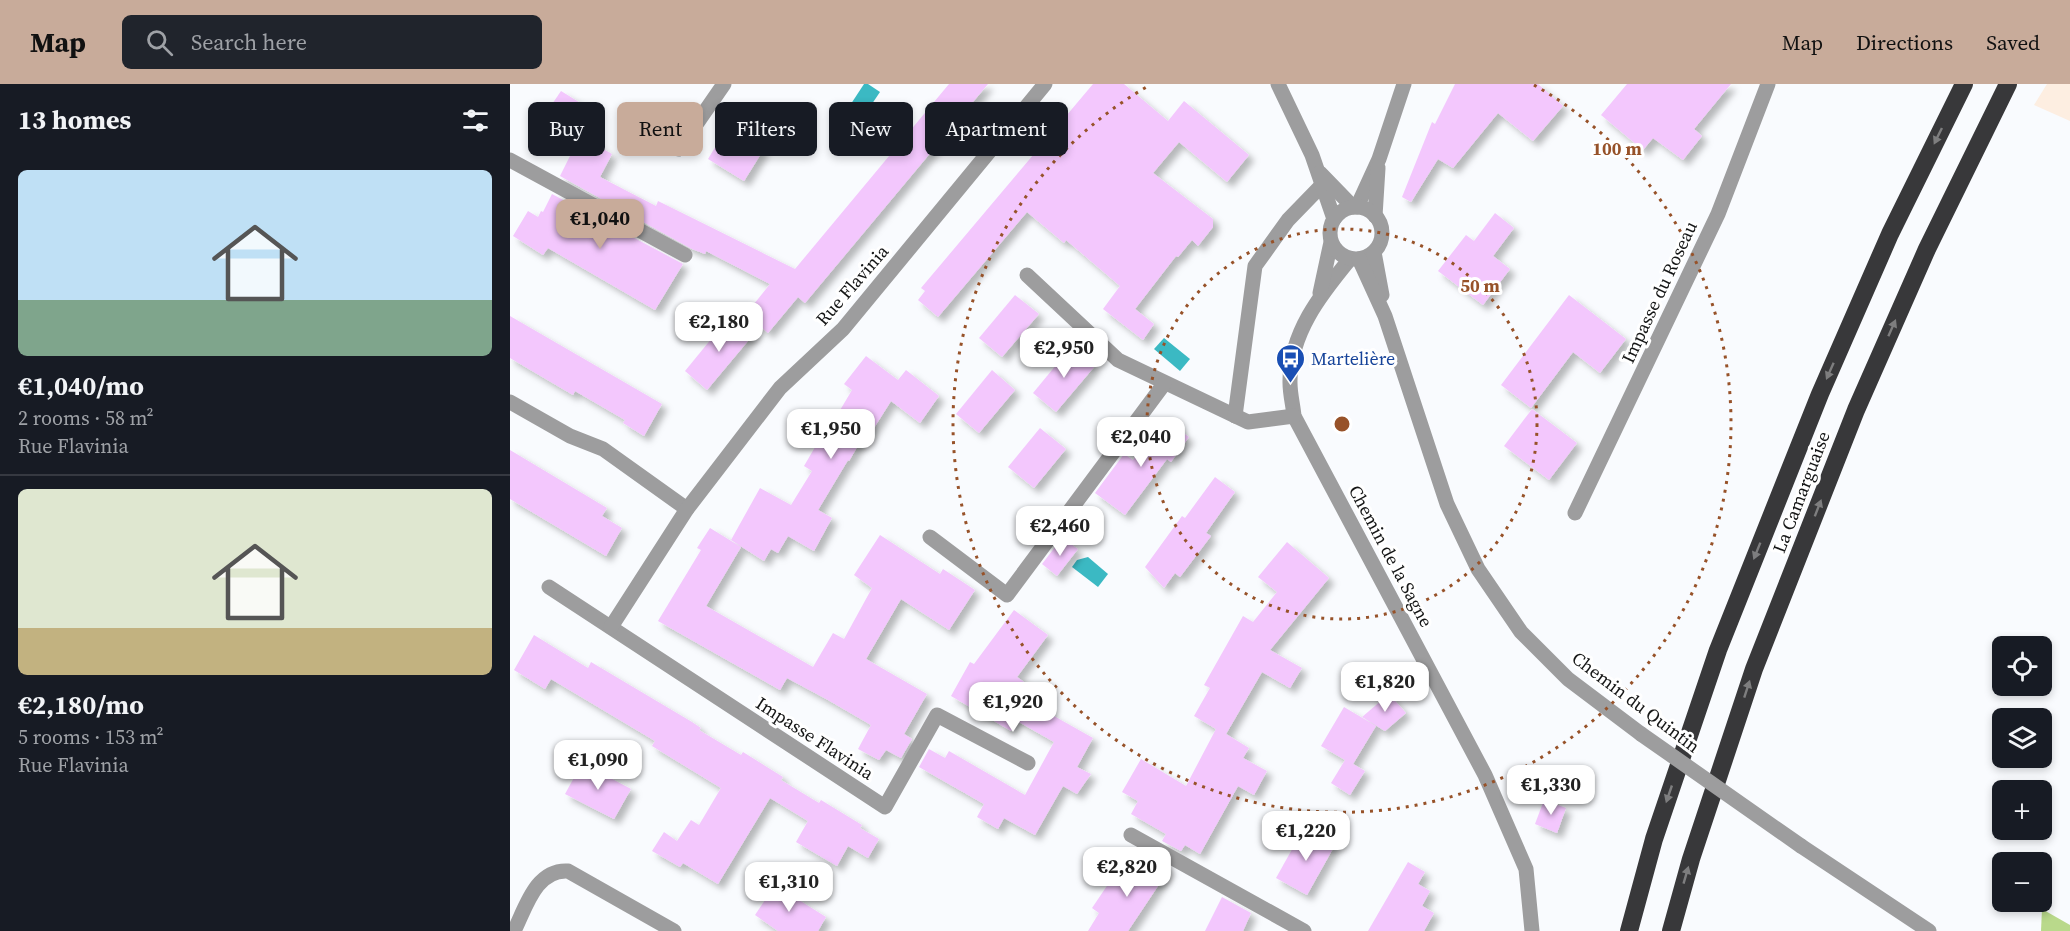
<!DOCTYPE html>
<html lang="en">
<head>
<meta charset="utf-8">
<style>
	body { margin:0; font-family:"Source Serif 4",serif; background:#20242c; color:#f1f3f6; height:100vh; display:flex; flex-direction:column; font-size:22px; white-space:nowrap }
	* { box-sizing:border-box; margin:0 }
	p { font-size:20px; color:#9ea1a6 }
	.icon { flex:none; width:33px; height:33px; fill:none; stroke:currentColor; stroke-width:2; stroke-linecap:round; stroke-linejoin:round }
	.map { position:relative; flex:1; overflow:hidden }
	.drawer { display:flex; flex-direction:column; background:#171b24; width:510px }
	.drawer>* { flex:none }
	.hud { position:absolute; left:18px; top:18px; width:570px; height:54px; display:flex; gap:12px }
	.tools { position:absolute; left:1482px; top:552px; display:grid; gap:12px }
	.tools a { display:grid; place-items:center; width:60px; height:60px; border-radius:9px; background:#171b24; box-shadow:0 3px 9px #0003; font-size:30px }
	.price { position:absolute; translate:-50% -51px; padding:0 14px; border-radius:12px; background:#fff; color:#222; font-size:20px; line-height:39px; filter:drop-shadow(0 2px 3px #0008) }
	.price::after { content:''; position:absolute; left:50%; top:36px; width:18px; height:14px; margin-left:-9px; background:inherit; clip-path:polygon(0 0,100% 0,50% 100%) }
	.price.selected { background:#c8ab9a; color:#111 }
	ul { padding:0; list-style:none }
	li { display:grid; align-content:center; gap:12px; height:318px; padding:0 18px }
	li+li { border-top:2px solid #363941 }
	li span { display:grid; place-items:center; height:186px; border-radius:9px; color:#555 }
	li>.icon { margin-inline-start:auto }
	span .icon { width:108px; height:108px; fill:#fffc; stroke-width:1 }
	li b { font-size:26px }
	h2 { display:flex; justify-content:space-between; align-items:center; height:72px; padding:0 18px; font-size:26px }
	.pill { padding:0 21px; border-radius:9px; background:#171b24; box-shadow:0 3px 9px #0003; font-size:21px; line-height:54px }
	.pill.selected { background:#c8ab9a; color:#111 }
	header { display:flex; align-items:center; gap:36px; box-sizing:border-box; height:84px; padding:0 30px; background:#c8ab9a; color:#111 }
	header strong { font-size:28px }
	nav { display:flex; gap:33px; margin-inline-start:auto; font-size:21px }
	.search { width:420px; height:54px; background:#20242c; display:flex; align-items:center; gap:15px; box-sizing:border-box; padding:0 21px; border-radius:9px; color:#9ea1a6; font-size:22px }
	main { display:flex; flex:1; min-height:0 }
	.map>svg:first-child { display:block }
	.industrial { fill:#fdeee1 }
	.forest { fill:#b9d98b }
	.water { fill:#3bb9c3 }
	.building { fill:#f3c7fd; filter:url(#shadow) }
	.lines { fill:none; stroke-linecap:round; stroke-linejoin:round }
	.minor { stroke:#9d9d9e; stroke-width:15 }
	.tertiary { stroke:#9d9d9e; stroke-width:15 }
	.motorway { stroke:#38383a; stroke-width:18 }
	.tertiary-bridge { stroke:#9d9d9e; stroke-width:15 }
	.oneway { fill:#7e7e7f }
	.ring { fill:none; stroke:#975229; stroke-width:3; stroke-dasharray:3 6 }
	.labels { text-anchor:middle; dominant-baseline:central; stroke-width:6; stroke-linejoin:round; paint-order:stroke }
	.street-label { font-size:18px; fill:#151616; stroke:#fff }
	.transit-label { font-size:18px; fill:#164399; stroke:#fff; text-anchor:start }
	.centre { fill:#975229; stroke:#fff; stroke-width:3 }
	.ring-label { font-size:18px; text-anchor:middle; font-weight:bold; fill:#975229; stroke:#fff; stroke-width:6; stroke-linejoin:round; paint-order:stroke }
</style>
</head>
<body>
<header>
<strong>Map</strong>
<div class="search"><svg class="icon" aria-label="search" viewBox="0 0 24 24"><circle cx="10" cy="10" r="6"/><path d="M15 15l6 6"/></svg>Search here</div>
<nav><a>Map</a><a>Directions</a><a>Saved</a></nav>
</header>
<main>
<section class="drawer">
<h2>13 homes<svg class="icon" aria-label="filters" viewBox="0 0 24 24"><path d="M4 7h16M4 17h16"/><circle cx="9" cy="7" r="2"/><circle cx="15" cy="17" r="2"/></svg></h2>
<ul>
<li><span style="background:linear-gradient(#bfe0f5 70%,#7fa58c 0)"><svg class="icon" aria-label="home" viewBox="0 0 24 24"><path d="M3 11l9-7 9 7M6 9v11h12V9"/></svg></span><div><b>€1,040/mo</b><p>2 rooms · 58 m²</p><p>Rue Flavinia</p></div></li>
<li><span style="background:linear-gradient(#dfe7d0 75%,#c2b280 0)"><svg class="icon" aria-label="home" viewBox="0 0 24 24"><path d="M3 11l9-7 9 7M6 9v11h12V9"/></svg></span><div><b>€2,180/mo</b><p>5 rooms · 153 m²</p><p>Rue Flavinia</p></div></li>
</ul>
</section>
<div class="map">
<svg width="1560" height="847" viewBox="0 0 1560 847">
	<defs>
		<filter id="shadow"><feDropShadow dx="5.5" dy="5.5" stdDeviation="3" flood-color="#0004"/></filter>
	</defs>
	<rect width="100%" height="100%" fill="#f9fbfe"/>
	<!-- industrial -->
	<path class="industrial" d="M 1537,0 L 1560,0 L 1560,37 L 1524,21 Z"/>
	<!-- forest -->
	<path class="forest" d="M 1532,825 L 1560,841 L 1560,847 L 1531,847 Z"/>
	<!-- water -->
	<g class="water">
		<path d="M 354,0 L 358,0 L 370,8 L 349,39 L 335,29 Z"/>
		<path d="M 654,254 L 680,275 L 670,287 L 644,265 Z"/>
		<path d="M 578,473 L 598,490 L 588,503 L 562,483 L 567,476 Z"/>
	</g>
	<!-- building -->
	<g class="building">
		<path d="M 439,0 L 478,0 L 295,219 L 288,213 L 258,249 L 236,230 L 260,200 L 196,167 L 195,170 L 182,165 L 50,92 L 70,52 L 102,70 L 90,93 L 146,122 L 148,117 L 285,185 Z"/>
		<path d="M 583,0 L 614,0 L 658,37 L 674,17 L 739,71 L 717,98 L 669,58 L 643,89 L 703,135 L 703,143 L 688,162 L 682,156 L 668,173 L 666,172 L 625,225 L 644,240 L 633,256 L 593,225 L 610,202 L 556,156 L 554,159 L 517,128 L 428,233 L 408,216 L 415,207 L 411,204 Z"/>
		<path d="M 945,0 L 1028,0 L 1053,22 L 1023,57 L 988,29 L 943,84 L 928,75 L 901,118 L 892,113 L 922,38 L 925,40 Z"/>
		<path d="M 1117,0 L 1221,0 L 1184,45 L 1192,52 L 1173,76 L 1143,54 L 1133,66 L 1091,31 Z"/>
		<path d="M 51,7 L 85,28 L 69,53 L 34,32 Z"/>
		<path d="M 218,42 L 254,65 L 234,97 L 198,75 Z"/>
		<path d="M 42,110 L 173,180 L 145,226 L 38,164 L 33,171 L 3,152 L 18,127 L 28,133 L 31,127 L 33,128 Z"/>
		<path d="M 985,129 L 1004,144 L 983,172 L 1000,185 L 973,221 L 928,187 L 956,151 L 964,157 Z"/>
		<path d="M 505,211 L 529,230 L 492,273 L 469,254 Z"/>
		<path d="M 1059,211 L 1116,255 L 1090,289 L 1063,268 L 1021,324 L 991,301 Z"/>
		<path d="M 0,232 L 152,320 L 134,352 L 113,339 L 115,336 L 65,307 L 63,311 L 0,274 Z"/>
		<path d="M 220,232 L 243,251 L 197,306 L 175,287 Z"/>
		<path d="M 561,263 L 585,282 L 546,328 L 523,309 Z"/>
		<path d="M 356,272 L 388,296 L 396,286 L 429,312 L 410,339 L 381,317 L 357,355 L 353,353 L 339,377 L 338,376 L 308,426 L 322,434 L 304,467 L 278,452 L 268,469 L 261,465 L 254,477 L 221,456 L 250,404 L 281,421 L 302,387 L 294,382 L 308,358 L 310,360 L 342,306 L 334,300 Z"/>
		<path d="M 482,286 L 505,306 L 469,349 L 446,330 Z"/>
		<path d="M 1022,325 L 1067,359 L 1039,396 L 994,362 Z"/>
		<path d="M 654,335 L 679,353 L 661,378 L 657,375 L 615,431 L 585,409 L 614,370 L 623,376 Z"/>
		<path d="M 530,344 L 556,365 L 524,404 L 498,383 Z"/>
		<path d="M 0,366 L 97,424 L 92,432 L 112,444 L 96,472 L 0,415 Z"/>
		<path d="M 705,393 L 725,408 L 696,449 L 701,452 L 670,493 L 665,489 L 654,504 L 635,483 L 672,432 L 675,434 Z"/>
		<path d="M 200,444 L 231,463 L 196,522 L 303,583 L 323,549 L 334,555 L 362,504 L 344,491 L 370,451 L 430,490 L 433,485 L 465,506 L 439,546 L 391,515 L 356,575 L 417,610 L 394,650 L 402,655 L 391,674 L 376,666 L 369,676 L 348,665 L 361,641 L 318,616 L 277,594 L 270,606 L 148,537 L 191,466 L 187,464 Z"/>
		<path d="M 552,454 L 568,465 L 547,492 L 532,480 Z"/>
		<path d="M 777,458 L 819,494 L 760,566 L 792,584 L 780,604 L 752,588 L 716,650 L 739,664 L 733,674 L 757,687 L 744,711 L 728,702 L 690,770 L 675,761 L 671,767 L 652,757 L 656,750 L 621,730 L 628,717 L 612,708 L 631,675 L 676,702 L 706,645 L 684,632 L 700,604 L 694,601 L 733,532 L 743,538 L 767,508 L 748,493 Z"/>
		<path d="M 504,526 L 538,551 L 507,593 L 514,598 L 509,607 L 531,619 L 528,623 L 583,654 L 567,683 L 581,690 L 567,710 L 553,702 L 525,751 L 494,734 L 488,745 L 467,733 L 474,720 L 409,683 L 419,665 L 435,674 L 439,667 L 515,711 L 544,658 L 507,637 L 501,647 L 441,612 L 460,578 L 464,580 Z"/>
		<path d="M 24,551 L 78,584 L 81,578 L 182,638 L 191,644 L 189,646 L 231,671 L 233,668 L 273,693 L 271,696 L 309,719 L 311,716 L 352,741 L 350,744 L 369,755 L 358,774 L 338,762 L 327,782 L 286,758 L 298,737 L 260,714 L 208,800 L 173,779 L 170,783 L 142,767 L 154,748 L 167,757 L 181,736 L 189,741 L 211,704 L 142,662 L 145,657 L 41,595 L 35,605 L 4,586 Z"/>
		<path d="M 879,610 L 896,629 L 875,647 L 852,633 Z"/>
		<path d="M 834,623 L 866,642 L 843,680 L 855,687 L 840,711 L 821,699 L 835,676 L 811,662 Z"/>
		<path d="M 72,679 L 121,705 L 104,735 L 55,710 Z"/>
		<path d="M 1034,716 L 1056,724 L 1047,749 L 1025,740 Z"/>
		<path d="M 794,744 L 825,761 L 797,811 L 766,794 Z"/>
		<path d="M 641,773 L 660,784 L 618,847 L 578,847 L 589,829 L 582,824 L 607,787 L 620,796 L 625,789 L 628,791 Z"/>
		<path d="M 898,778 L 915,788 L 908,800 L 920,807 L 912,822 L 924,829 L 914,847 L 858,847 Z"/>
		<path d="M 265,801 L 316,833 L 308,847 L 268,847 L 245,831 Z"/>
		<path d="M 712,813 L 741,829 L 733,847 L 695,847 Z"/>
	</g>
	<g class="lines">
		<!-- minor -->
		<g class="minor">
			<path d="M 169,65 L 214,0"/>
			<path d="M 0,76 L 175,171"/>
			<path d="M 847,123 L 869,75 L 894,0"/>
			<path d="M 865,132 L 868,84"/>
			<path d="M 840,175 C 811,210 779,250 780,299 C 780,310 783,321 784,332 L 975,691 L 1016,785 L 1022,847"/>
			<path d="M 517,191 L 608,276 L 738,338 L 784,332"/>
			<path d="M 810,209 L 821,158"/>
			<path d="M 0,318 L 60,352 L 93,365 L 177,425"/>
			<path d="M 725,332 L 745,182 L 778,136 L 812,101"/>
			<path d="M 1065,429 L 1208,130 L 1258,0"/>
			<path d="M 420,453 L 497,511 L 654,300"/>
			<path d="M 39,503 L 375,723 L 427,631 L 518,679"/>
			<path d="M 101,543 L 177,425 L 270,304 L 333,245 L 535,0"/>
			<path d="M 621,751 L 794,847"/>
			<path d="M 4,847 C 16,823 26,785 58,787 L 164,847"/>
		</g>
		<!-- tertiary -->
		<g class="tertiary">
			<path d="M 768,0 L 802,71 L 824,135"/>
			<path d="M 810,89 L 843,123"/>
			<circle cx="846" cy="149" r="26"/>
			<path d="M 864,168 L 872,211"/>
			<path d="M 849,175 L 875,232 L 937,420 L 968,485 L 1011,548 L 1058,595 L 1131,650"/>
			<path d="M 1291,762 L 1419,847"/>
		</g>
		<!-- motorway -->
		<g class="motorway">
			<path d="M 1119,847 L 1144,755 L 1208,566 L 1310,310 L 1380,150 L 1454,0"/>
			<path d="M 1161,847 L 1181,775 L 1244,585 L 1346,326 L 1417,165 L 1498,0"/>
		</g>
		<!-- tertiary-bridge -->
		<path class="tertiary-bridge" d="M 1131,650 L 1291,762"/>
	</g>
	<!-- one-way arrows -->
	<defs><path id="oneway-solid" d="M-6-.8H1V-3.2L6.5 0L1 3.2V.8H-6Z" transform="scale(1.5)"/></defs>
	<g class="oneway">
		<use href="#oneway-solid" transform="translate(1428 52) rotate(116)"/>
		<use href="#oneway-solid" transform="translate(1382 244) rotate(-66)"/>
		<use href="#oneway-solid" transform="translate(1320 287) rotate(114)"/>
		<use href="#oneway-solid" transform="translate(1308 424) rotate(-69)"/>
		<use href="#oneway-solid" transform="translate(1247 467) rotate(112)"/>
		<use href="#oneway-solid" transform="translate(1237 605) rotate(-72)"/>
		<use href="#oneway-solid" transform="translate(1159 710) rotate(109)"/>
		<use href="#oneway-solid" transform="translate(1176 791) rotate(-74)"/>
	</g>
	<!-- distance rings -->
	<g class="ring">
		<circle cx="832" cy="340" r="195"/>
		<path d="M1024 1A389 389 0 1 1 640 1"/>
	</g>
	<!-- icons -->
	<defs>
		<symbol id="bus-pin" viewBox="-11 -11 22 30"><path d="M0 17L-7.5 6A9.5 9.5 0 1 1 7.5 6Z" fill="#1a4fb4" stroke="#fff"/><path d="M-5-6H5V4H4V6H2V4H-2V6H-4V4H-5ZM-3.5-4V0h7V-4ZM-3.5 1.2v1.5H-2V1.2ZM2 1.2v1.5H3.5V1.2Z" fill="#fff"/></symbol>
	</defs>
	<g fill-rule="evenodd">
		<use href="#bus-pin" x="764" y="258" width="33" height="45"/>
	</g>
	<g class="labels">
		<!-- street labels -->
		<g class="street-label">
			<text transform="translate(342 201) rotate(-49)">Rue Flavinia</text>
			<text transform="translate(1149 208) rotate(-65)">Impasse du Roseau</text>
			<text transform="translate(1291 408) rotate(-69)">La Camarguaise</text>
			<text transform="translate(881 472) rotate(62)">Chemin de la Sagne</text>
			<text transform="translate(1126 618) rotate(37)">Chemin du Quintin</text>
			<text transform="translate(305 654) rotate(33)">Impasse Flavinia</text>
		</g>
		<!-- transit labels -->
		<g class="transit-label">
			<text x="801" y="274">Martelière</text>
		</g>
	</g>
	<circle cx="832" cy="340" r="9" class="centre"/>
	<g class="ring-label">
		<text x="1107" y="71">100 m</text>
		<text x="970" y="208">50 m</text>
	</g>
</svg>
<div class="tools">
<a><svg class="icon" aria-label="locate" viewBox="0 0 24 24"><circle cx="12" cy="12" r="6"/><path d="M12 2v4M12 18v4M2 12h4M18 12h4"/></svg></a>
<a><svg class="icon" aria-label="layers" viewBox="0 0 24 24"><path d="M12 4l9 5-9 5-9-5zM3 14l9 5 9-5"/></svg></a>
<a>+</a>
<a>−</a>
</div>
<b class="price selected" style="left:90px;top:166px">€1,040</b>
<b class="price" style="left:209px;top:269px">€2,180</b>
<b class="price" style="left:554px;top:295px">€2,950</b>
<b class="price" style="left:321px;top:376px">€1,950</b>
<b class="price" style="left:631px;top:384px">€2,040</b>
<b class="price" style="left:550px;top:473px">€2,460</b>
<b class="price" style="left:875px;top:629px">€1,820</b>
<b class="price" style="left:503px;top:649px">€1,920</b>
<b class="price" style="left:88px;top:707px">€1,090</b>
<b class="price" style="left:1041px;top:732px">€1,330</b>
<b class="price" style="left:796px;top:778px">€1,220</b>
<b class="price" style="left:617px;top:814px">€2,820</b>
<b class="price" style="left:279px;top:829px">€1,310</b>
<div class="hud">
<a class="pill">Buy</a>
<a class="pill selected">Rent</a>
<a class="pill">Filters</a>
<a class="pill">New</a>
<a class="pill">Apartment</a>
</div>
</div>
</main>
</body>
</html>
